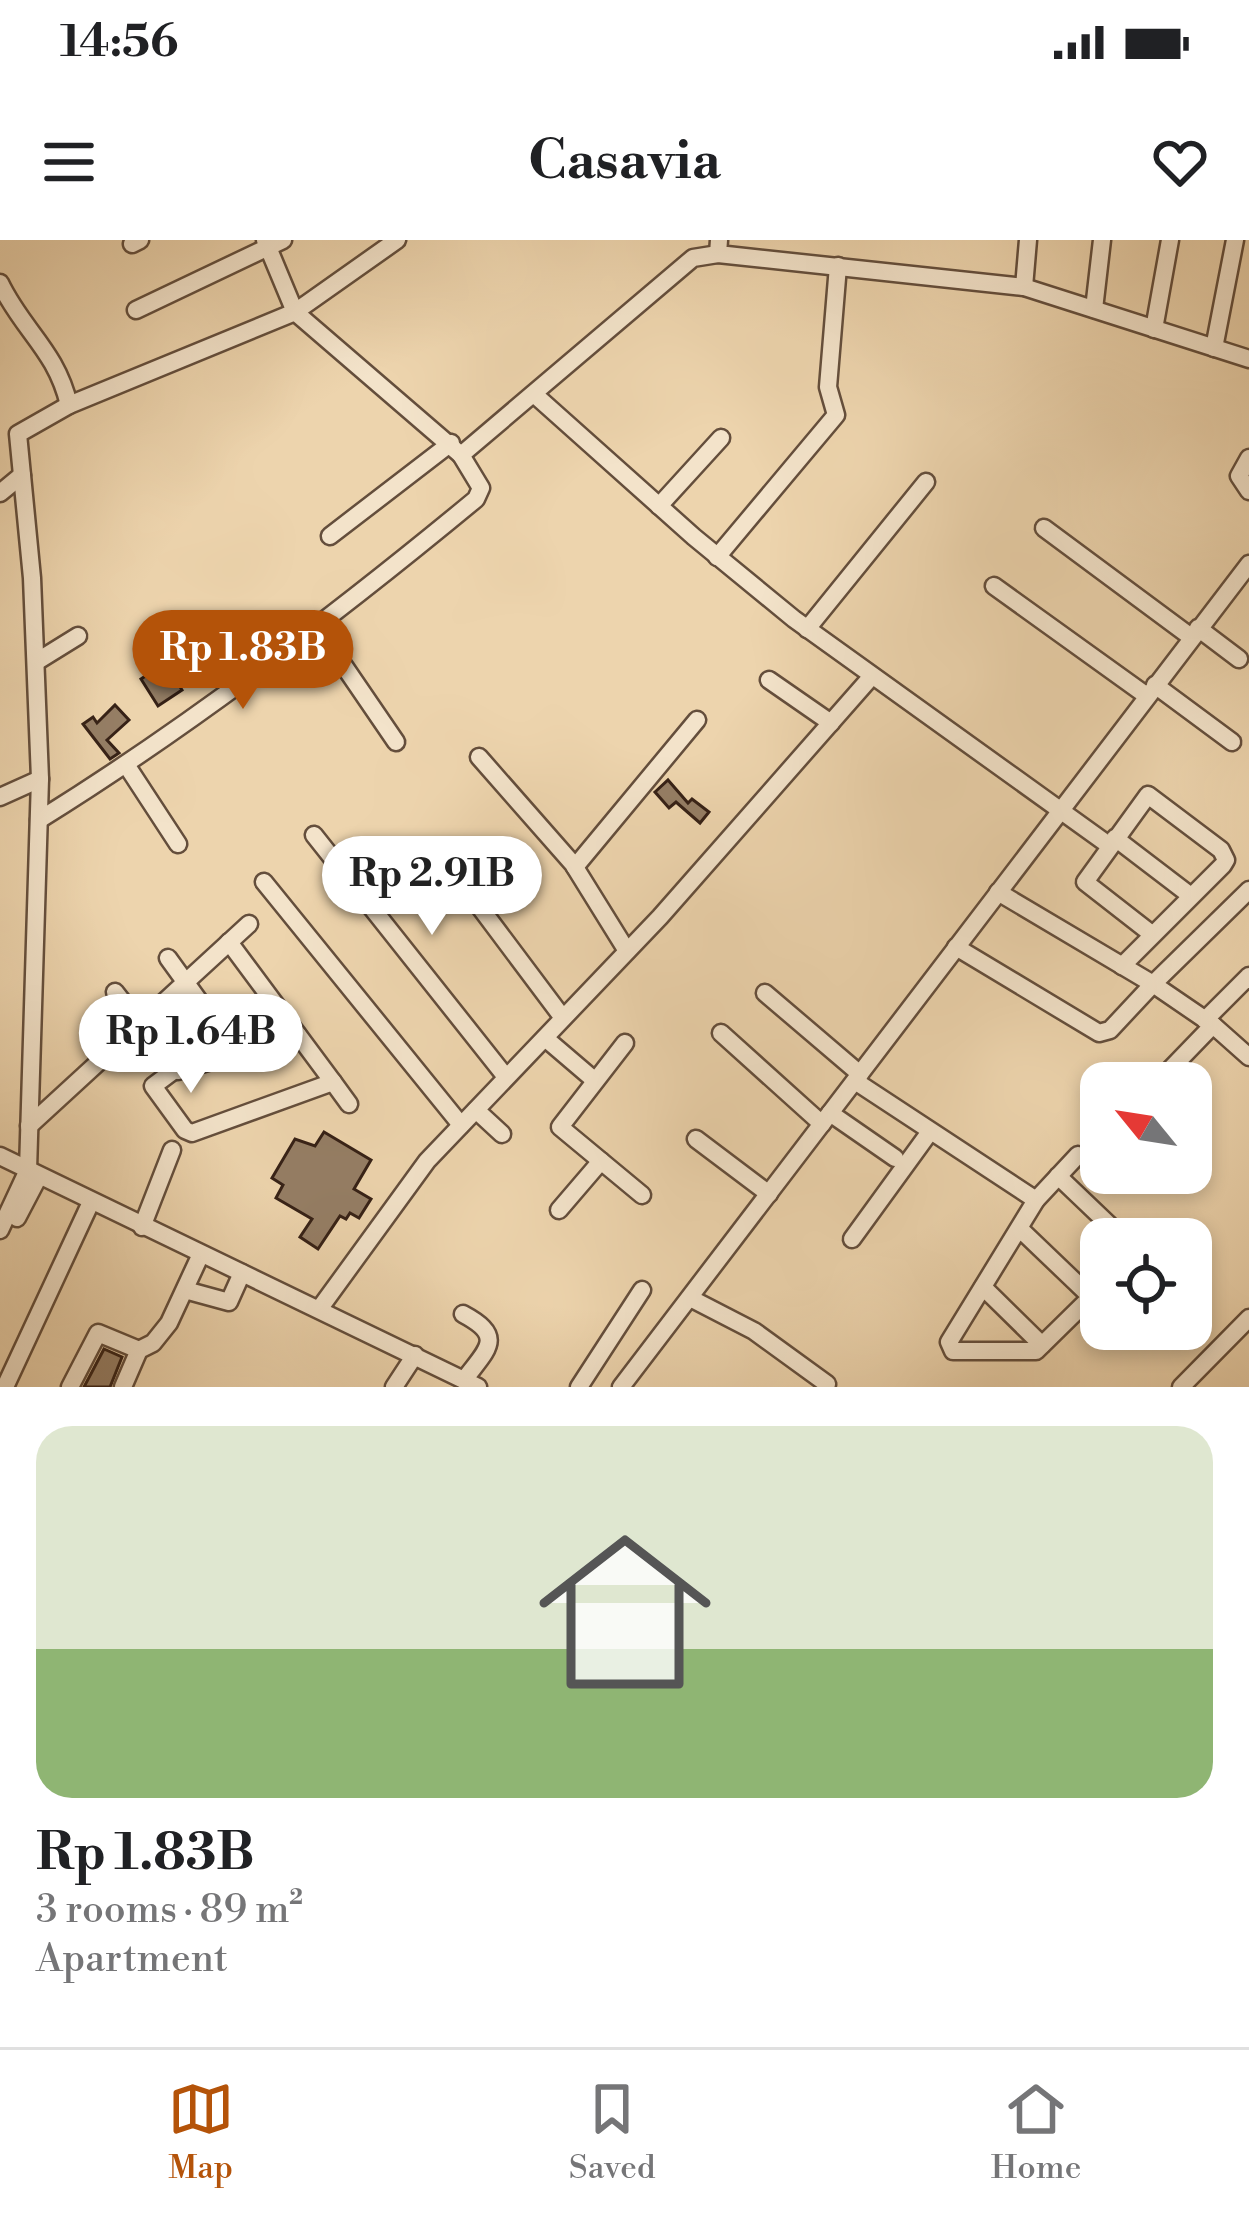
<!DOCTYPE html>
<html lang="en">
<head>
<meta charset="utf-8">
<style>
	body { margin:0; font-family:"Libre Bodoni",serif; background:#f6f6f6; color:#202124; height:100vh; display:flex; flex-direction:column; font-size:45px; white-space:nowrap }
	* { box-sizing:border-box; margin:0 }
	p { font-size:39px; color:#757577 }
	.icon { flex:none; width:66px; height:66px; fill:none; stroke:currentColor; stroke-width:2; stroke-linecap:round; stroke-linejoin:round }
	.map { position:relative; height:1147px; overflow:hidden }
	.details { display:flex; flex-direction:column; background:#fff; flex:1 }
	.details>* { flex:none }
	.needle { width:78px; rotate:300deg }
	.buttons { position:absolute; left:1080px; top:822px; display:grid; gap:24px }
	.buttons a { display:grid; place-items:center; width:132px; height:132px; border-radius:24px; background:#fff; box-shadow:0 6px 18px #0003; font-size:60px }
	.price { position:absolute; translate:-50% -102px; padding:0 27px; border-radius:42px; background:#fff; color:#222; font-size:39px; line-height:78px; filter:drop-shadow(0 3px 6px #0008) }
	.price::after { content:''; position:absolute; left:50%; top:72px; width:36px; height:27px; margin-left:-18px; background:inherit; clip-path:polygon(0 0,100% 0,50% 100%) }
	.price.selected { background:#b45309; color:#fff }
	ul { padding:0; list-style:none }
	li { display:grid; align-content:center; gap:24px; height:636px; padding:0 36px }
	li+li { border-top:3px solid #e0e0e0 }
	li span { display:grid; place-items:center; height:372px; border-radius:36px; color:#555 }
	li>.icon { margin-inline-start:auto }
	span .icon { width:216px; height:216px; fill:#fffc; stroke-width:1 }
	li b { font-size:51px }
	.status { display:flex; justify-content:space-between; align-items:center; height:84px; padding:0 60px; background:#fff; direction:ltr }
	.status svg { height:33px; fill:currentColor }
	header { display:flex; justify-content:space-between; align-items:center; height:156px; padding:0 36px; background:#fff; font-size:54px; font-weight:700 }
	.tabs { display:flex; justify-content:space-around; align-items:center; height:168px; border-top:3px solid #e0e0e0; background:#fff; font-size:33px; color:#757577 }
	.tabs a { display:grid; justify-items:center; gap:6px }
	.tabs .selected { color:#b45309 }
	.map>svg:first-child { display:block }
	.building { fill:#957e65; stroke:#362116; stroke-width:3 }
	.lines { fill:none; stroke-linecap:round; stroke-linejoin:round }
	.minor-casing { stroke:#644e3c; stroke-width:21 }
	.minor { stroke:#f3e3ca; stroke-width:16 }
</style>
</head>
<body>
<div class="status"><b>14:56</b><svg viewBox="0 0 49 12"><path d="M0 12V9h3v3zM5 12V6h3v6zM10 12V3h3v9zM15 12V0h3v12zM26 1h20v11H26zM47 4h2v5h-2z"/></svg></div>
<header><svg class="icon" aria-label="menu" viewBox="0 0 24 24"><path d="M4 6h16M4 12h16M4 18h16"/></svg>Casavia<svg class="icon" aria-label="heart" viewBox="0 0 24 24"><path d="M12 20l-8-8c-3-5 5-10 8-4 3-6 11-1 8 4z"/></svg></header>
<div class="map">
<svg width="1249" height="1147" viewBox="0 0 1249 1147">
	<rect width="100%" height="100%" fill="#edd4ad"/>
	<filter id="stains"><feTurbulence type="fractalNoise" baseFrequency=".00167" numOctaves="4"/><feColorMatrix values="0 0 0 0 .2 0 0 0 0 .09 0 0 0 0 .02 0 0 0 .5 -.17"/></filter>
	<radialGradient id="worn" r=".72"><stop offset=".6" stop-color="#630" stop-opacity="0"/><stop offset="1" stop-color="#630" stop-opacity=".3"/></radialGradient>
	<!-- building -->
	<g class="building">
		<path d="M 165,423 L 182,450 L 158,466 L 141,439 Z"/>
		<path d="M 115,465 L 129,480 L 107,500 L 119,513 L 110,519 L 83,484 L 93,477 L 97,483 Z"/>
		<path d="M 668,540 L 688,563 L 692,559 L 709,572 L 700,583 L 676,562 L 669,568 L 655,552 Z"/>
		<path d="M 324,892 L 371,920 L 354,949 L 371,959 L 359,978 L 350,973 L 346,979 L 340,976 L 318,1009 L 300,997 L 312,979 L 276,958 L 283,945 L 272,938 L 295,899 L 315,906 Z"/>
		<path d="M 104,1109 L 122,1117 L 110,1147 L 84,1147 Z"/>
	</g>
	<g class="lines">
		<defs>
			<g id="minor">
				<path d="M 265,0 L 295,72 L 461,215 L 693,18 L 718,14"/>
				<path d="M 719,0 L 718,14 L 1024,47 L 1249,119"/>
				<path d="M 132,4 L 140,0"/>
				<path d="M 0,43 C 23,91 56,110 69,165"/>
				<path d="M 1024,47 L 1028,0"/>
				<path d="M 1094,69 L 1102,0"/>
				<path d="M 136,70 L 283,0"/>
				<path d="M 1154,89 L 1170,0"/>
				<path d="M 1214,108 L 1235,0"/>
				<path d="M 535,155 L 694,297 L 794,379 L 1110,606"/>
				<path d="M 1249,218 L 1239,236 L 1249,251"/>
				<path d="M 0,253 L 22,235"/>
				<path d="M 659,266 L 721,198"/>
				<path d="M 1044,288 L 1191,397"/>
				<path d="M 330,296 L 451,203"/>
				<path d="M 717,317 L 836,175 L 828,147 L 838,26"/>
				<path d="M 994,346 L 1147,456"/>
				<path d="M 316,385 L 396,502"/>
				<path d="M 1198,388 L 1239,419"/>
				<path d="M 807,389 L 926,242"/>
				<path d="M 36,422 L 78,396"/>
				<path d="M 769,440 L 831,483"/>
				<path d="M 1155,445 L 1232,502"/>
				<path d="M 479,517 L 573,624 L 627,711"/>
				<path d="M 127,526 L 178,604"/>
				<path d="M 0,557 L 40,539"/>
				<path d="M 39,580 C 192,485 337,374 476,259 L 481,248 L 461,215"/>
				<path d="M 314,595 L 506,837"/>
				<path d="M 1115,598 L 1191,656"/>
				<path d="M 575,627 L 697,480"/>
				<path d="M 264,642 L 461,885"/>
				<path d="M 998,652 L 1153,744 L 1249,650"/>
				<path d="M 479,666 L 563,778"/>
				<path d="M 229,702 L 333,842"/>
				<path d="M 956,707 L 1099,793 L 1110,790 L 1153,744 L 1213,785"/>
				<path d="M 168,718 L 223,794 L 153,846 L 185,890 L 192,893 L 333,842 L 349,864"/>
				<path d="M 1122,726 L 1223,625 L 1226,620 L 1221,610 L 1148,555 L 1085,642 L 1153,695"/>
				<path d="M 115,752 L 140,784"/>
				<path d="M 765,753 L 860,834"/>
				<path d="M 1205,780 L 1249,736"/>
				<path d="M 721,793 L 822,884"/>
				<path d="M 545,798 L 593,839"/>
				<path d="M 625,803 L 560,887 L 642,955"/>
				<path d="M 178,831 L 298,795"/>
				<path d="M 855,841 L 1036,960"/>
				<path d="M 1157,843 L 1213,785 L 1249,817"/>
				<path d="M 476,870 L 502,894"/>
				<path d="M 830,873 L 895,918"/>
				<path d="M 29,886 L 249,684"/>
				<path d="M 696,899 L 769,954"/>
				<path d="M 1095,911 L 1101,905"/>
				<path d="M 0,916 L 478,1147"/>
				<path d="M 1058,936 L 1124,999"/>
				<path d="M 559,970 L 601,921"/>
				<path d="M 17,978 L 39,936"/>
				<path d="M 142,987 L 172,910"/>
				<path d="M 1019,988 L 1091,1057 L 1036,1111 L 953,1111 L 949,1102 L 1036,960 L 1078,915"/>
				<path d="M 0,990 L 28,930 L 40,539 L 32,338 L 18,194 L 69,165 L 295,72 L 397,0"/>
				<path d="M 852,999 L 929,893"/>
				<path d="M 1147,999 L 1156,989"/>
				<path d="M 983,1047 L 1042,1105"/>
				<path d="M 185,1050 L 229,1062 L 242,1033"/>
				<path d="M 690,1058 L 754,1091 L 827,1144"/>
				<path d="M 320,1068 L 427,921 L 660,677 L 872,436"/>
				<path d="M 463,1074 C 506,1097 487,1109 464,1140"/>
				<path d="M 5,1147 L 91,962"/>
				<path d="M 70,1147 L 98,1093 L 139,1110"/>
				<path d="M 123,1147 L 139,1110 L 153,1103 L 169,1083 L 201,1014"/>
				<path d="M 394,1147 L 415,1115"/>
				<path d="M 579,1147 L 642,1050"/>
				<path d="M 621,1147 L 1249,324"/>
				<path d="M 1181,1147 L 1249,1078"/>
			</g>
		</defs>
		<!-- minor casing -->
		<use href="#minor" class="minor-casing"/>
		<!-- minor -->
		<use href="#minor" class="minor"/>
	</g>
	<rect width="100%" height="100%" filter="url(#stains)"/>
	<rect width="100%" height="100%" fill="url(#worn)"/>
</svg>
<div class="buttons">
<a><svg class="needle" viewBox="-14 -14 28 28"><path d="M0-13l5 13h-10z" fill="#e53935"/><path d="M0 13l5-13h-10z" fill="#757577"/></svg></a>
<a><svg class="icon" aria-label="locate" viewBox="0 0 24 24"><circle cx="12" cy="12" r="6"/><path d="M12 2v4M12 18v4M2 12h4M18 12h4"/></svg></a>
</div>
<b class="price selected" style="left:243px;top:472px">Rp 1.83B</b>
<b class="price" style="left:432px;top:698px">Rp 2.91B</b>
<b class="price" style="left:191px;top:856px">Rp 1.64B</b>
</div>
<section class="details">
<ul>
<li><span style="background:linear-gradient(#dfe7d0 60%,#8fb573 0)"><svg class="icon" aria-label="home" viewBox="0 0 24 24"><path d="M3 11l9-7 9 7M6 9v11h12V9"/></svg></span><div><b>Rp 1.83B</b><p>3 rooms · 89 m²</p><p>Apartment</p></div></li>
</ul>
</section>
<nav class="tabs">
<a class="selected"><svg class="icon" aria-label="map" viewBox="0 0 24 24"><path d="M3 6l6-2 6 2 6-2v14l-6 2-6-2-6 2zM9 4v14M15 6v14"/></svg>Map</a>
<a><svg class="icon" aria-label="saved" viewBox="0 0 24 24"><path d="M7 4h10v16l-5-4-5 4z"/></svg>Saved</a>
<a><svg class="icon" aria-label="home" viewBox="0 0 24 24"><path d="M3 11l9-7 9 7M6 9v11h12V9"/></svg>Home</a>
</nav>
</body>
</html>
